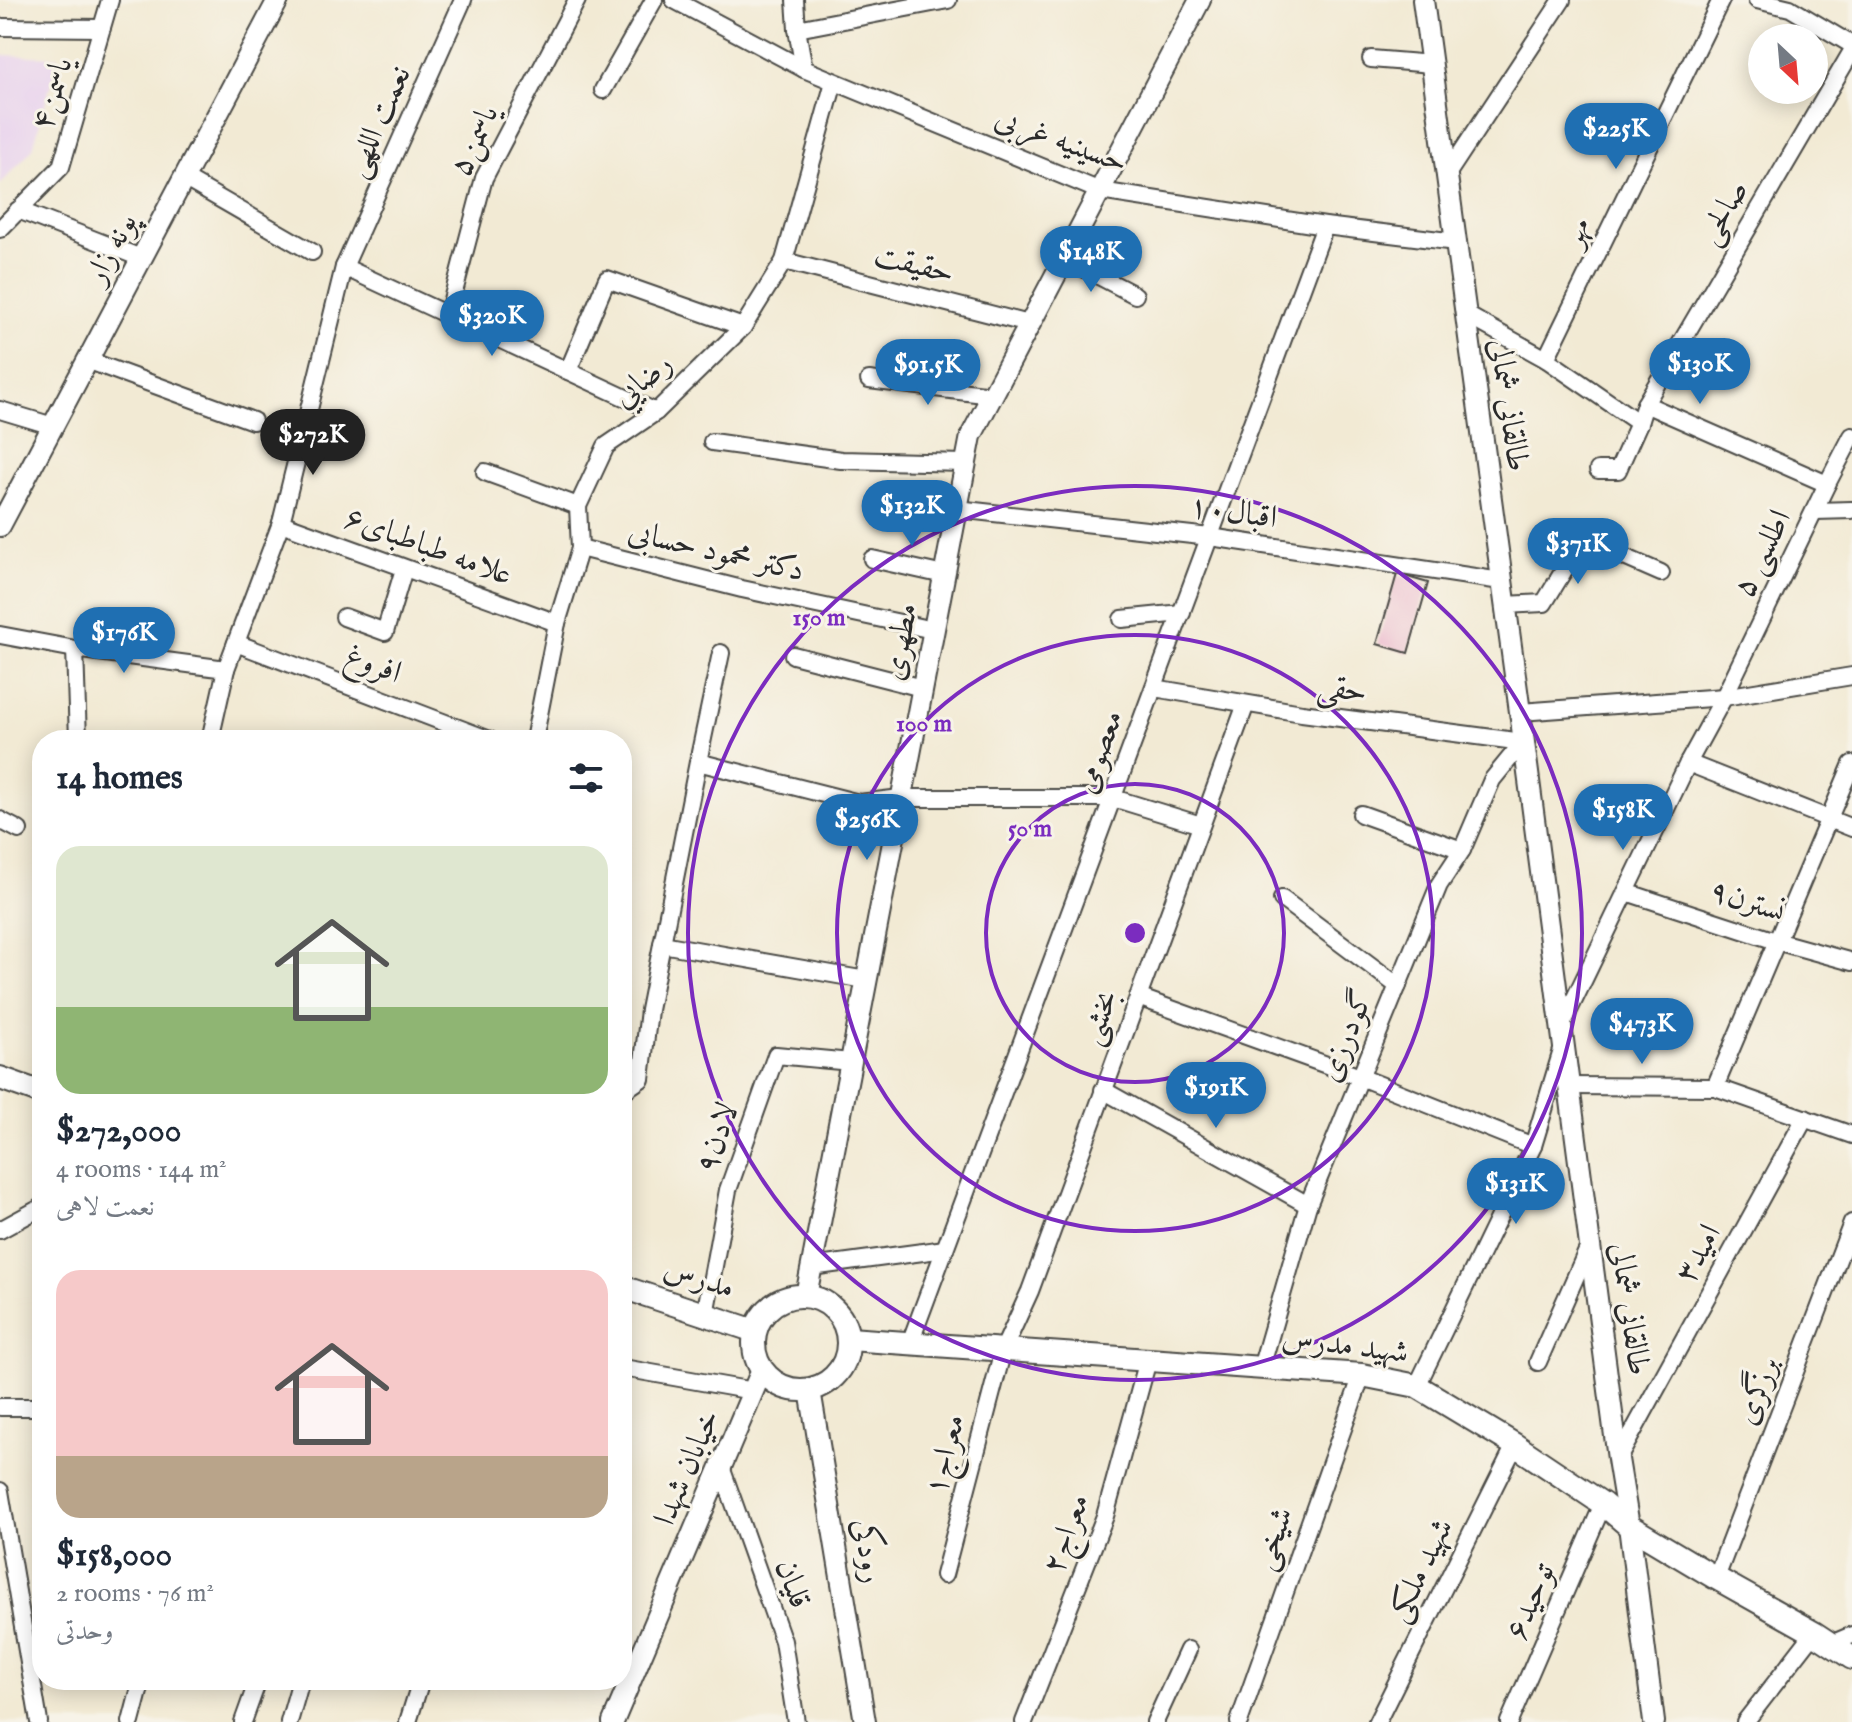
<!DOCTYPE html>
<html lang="en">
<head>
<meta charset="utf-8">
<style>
	body { margin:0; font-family:"IM FELL English",Amiri,serif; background:#f2f2f3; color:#1f2937; height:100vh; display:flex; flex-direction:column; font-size:30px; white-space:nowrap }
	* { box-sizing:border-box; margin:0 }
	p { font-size:26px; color:#747a83 }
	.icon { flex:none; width:44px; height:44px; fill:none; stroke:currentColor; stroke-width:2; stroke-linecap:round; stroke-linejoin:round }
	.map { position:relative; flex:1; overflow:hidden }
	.details { position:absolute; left:32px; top:730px; width:600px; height:960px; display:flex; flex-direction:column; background:#fff; border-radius:32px; box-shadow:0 4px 20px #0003 }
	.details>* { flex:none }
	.needle { width:52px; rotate:154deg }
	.controls { position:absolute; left:1748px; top:24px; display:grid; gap:16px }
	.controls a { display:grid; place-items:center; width:80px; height:80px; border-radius:50%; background:#fff; box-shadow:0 4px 20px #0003; font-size:40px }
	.price { position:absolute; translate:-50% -68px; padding:0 18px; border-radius:28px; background:#1f6fb2; color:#fff; font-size:26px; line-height:52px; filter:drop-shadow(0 2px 4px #0008) }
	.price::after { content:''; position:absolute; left:50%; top:48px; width:24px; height:18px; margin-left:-12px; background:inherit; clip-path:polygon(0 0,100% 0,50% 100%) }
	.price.active { background:#222; color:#fff }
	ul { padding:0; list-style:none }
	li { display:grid; align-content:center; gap:16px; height:424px; padding:0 24px }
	li span { display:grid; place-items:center; height:248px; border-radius:24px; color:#555 }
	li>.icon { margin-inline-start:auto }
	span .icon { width:144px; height:144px; fill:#fffc; stroke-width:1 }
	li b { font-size:34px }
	h2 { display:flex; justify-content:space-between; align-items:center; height:96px; padding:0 24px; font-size:34px }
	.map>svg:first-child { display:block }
	.built { fill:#e8d2ee }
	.building { fill:#e9acc7 }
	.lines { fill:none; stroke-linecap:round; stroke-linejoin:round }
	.minor-casing { stroke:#494844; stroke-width:20 }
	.tertiary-casing { stroke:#494844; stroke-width:24 }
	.secondary-casing { stroke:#494844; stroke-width:26 }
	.path { stroke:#494844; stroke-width:4; stroke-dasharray:2 6; stroke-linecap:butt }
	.minor { stroke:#fff; stroke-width:16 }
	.tertiary { stroke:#fff; stroke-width:20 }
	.secondary { stroke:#fff; stroke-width:22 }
	.ring { fill:none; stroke:#7b2cbf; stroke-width:4 }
	.labels { text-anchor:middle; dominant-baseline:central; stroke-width:6; stroke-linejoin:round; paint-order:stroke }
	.street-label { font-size:32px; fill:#2b2b2b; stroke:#f7f3e8 }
	.centre { fill:#7b2cbf; stroke:#f7f3e8; stroke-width:4 }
	.ring-label { font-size:24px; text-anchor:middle; font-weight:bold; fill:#7b2cbf; stroke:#f7f3e8; stroke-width:6; stroke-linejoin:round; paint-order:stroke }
</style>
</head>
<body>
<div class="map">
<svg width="1852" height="1722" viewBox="0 0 1852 1722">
	<rect width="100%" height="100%" fill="#f7f3e8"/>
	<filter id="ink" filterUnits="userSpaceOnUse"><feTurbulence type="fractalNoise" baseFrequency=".0125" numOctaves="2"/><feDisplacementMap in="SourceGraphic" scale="16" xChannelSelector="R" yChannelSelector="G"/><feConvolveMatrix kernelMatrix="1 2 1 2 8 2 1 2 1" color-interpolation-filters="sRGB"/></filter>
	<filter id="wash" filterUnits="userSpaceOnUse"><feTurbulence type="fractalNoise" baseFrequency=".006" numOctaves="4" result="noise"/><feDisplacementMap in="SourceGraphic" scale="32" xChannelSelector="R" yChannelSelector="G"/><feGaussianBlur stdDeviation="1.8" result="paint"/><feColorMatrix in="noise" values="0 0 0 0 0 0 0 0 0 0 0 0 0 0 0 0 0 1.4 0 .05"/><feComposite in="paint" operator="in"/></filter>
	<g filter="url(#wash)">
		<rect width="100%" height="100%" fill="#f2ead4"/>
		<!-- built -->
		<path class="built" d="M 0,55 L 58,57 L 33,148 L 0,185 Z"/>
		<g id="blocks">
			<!-- building -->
			<path class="building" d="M 1397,574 L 1428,583 L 1408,653 L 1377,644 Z"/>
		</g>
	</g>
	<g filter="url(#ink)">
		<use href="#blocks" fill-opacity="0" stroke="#494844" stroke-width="2"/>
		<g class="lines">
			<defs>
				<g id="minor">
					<path d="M 674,0 L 804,69 L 1100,191 L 1325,226 L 1456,242"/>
					<path d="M 795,0 L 797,29 L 804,69"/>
					<path d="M 1757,0 L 1790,8 L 1852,45"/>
					<path d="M 0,27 L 102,28"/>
					<path d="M 797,29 L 948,0"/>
					<path d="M 1371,59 L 1432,64"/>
					<path d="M 603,90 L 654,0"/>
					<path d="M 1446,176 L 1562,0"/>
					<path d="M 184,178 L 312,252"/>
					<path d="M 18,210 L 141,258"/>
					<path d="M 0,229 L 61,167 L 110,0"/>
					<path d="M 1064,258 L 1135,295"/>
					<path d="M 784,261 L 1029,324"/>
					<path d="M 344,267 L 656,412"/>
					<path d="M 1465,314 L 1546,359 L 1639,423"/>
					<path d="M 448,315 L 484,178 L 577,0"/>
					<path d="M 1546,359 L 1721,0"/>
					<path d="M 87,360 L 253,421"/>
					<path d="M 568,371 L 607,279 L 743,327"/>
					<path d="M 869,380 L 992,395"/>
					<path d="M 1645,404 L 1852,51"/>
					<path d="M 0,410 L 53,426"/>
					<path d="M 712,442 L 841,460 L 965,463"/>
					<path d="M 1598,470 L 1618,470 L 1639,423 L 1645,404 L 1827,484"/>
					<path d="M 485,472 L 578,506"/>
					<path d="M 957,509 L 1210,537 L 1501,581"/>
					<path d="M 1815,511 L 1852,510"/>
					<path d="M 281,523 L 557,623"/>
					<path d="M 580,548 L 742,589 L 933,630"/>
					<path d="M 872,559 L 944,575"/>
					<path d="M 1504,605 L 1544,603 L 1583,539 L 1661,573"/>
					<path d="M 344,617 L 385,632 L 404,569"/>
					<path d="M 1122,619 L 1182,613"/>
					<path d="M 0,635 L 75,649 L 226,669 L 210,740"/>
					<path d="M 236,643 L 490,740"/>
					<path d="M 75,649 L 78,740"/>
					<path d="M 793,655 L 922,688"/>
					<path d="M 226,669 L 281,523 L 344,267 L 463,0"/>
					<path d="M 1154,688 L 1302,713 L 1523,742"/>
					<path d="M 1520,712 L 1724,697 L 1852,676"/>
					<path d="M 534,740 L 557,623 L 580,548 L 578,506 L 606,446 L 656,412 L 743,327 L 784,261 L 834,82"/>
					<path d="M 698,762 L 859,803 L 901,798 L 1113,798 L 1201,825"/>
					<path d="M 1688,763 L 1852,828"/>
					<path d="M 1361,814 L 1462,850"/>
					<path d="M 0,820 L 19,830"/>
					<path d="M 1626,892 L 1776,941 L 1852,962"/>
					<path d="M 1282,899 L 1398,986"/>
					<path d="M 662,944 L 866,980"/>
					<path d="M 1138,997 L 1360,1077 L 1533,1146"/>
					<path d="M 1561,1027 L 1688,763 L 1724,697 L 1827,484 L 1852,436"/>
					<path d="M 1569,1086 L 1715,1087 L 1852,1135"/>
					<path d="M 1715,1087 L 1852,764"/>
					<path d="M 1103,1090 L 1308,1205"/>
					<path d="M 622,1092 L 641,1079 L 649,1010 L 698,762 L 721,653"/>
					<path d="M 0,1230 L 42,1207"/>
					<path d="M 811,1267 L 945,1249"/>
					<path d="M 705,1315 L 728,1190 L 776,1055 L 851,1062"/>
					<path d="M 910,1343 L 1325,226"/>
					<path d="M 1538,1362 L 1590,1244"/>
					<path d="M 623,1368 L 753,1391"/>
					<path d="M 1261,1368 L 1308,1205 L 1439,885 L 1462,850 L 1492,780 L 1523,742"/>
					<path d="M 1417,1386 L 1533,1146 L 1563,1047"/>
					<path d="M 0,1407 L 42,1407"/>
					<path d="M 1618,1459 L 1805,1118"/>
					<path d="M 721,1467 L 783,1641 L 796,1722"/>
					<path d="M 0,1491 L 39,1722"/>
					<path d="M 944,1575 L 1003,1350 L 1030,1291 L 1246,704"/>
					<path d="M 1716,1578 L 1852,1223"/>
					<path d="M 1831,1644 L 1852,1635"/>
					<path d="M 131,1722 L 142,1680"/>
					<path d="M 243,1722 L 258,1680"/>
					<path d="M 289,1722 L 301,1680"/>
					<path d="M 408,1722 L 421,1680"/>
					<path d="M 1024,1722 L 1105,1516 L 1148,1360"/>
					<path d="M 1155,1722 L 1188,1650"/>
					<path d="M 1239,1722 L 1362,1375"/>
					<path d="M 1377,1722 L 1515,1445"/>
					<path d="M 1509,1722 L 1603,1504"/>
					<path d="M 1745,1722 L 1814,1633"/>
				</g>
				<g id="tertiary">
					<path d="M 1423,0 L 1520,712 L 1618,1459 L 1629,1526 L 1654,1722"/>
					<path d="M 0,526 L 278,0"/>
					<path d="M 806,1296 L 971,436 L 1200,0"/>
					<path d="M 810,1390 L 865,1722"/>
					<path d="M 613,1722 L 762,1370"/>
				</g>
				<g id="secondary">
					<path d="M 0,1078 L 42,1093"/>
					<path d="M 622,1287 L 755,1331"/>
					<circle cx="801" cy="1343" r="47"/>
					<path d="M 849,1339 L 1362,1375 L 1417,1386 L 1515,1445 L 1603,1504 L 1629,1526 L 1716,1578 L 1814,1633 L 1852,1658"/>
				</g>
			</defs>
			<!-- minor casing -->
			<use href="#minor" class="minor-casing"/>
			<!-- tertiary casing -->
			<use href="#tertiary" class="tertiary-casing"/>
			<!-- secondary casing -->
			<use href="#secondary" class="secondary-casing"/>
			<!-- path -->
			<path class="path" d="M 266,426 L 288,433"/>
			<!-- minor -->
			<use href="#minor" class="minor"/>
			<!-- tertiary -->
			<use href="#tertiary" class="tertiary"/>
			<!-- secondary -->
			<use href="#secondary" class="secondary"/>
		</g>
	</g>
	<!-- distance rings -->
	<g class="ring">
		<circle cx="1135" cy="933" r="149"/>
		<circle cx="1135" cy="933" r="298"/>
		<circle cx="1135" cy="933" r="447"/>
	</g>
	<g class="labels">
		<!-- street labels -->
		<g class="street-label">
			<text transform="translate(53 94) rotate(-73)">یاسمن۴</text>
			<text transform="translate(379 122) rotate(-66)">نعمت اللهی</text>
			<text transform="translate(475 141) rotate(-65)">یاسمن۵</text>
			<text transform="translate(1061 141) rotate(20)">حسینیه غربی</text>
			<text transform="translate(1724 213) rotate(-60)">صالحی</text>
			<text transform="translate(1577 232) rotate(-64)">مهر</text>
			<text transform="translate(112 249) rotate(-62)">پونه زار</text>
			<text transform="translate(914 265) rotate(14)">حقیقت</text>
			<text transform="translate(643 381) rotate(-40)">رضایي</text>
			<text transform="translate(1508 405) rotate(82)">طالقانی شمالی</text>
			<text transform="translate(1233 513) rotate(8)">اقبال۱۰</text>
			<text transform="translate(428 547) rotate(20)">علامه طباطبای۶</text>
			<text transform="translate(716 552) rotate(13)">دکتر محمود حسابی</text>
			<text transform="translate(1763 554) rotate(-64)">اطلسی ۵</text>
			<text transform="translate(901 642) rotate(-79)">مطهری</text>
			<text transform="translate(373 665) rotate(21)">افروغ</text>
			<text transform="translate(1342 690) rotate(8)">حقی</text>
			<text transform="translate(1100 752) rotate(-70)">معصومی</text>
			<text transform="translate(1747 902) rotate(18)">نسترن۹</text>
			<text transform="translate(1100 1018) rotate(-70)">بخشی</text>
			<text transform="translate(1347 1036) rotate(-68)">گودرزی</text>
			<text transform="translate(718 1138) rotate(-71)">لادن۹</text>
			<text transform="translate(1699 1254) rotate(-61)">امید۳</text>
			<text transform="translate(699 1279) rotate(18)">مدرس</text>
			<text transform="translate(1629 1309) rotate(82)">طالقانی شمالی</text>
			<text transform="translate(1345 1346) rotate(7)">شهید مدرس</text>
			<text transform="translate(1758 1391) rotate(-69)">برزگری</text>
			<text transform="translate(946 1455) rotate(-76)">معراج۱</text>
			<text transform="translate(688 1468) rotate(-67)">خیابان شهدا</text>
			<text transform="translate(1067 1534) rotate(-70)">معراج۲</text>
			<text transform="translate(1274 1539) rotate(-70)">شیخی</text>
			<text transform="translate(867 1551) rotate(81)">رودکی</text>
			<text transform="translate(1421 1571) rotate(-64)">شهید ملکی</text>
			<text transform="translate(792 1584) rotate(70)">قلیان</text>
			<text transform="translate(1531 1602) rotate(-67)">توحید۶</text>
		</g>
	</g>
	<circle cx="1135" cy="933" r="12" class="centre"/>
	<g class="ring-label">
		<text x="819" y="625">150 m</text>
		<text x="924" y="731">100 m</text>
		<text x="1030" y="836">50 m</text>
	</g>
</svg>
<div class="controls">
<a><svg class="needle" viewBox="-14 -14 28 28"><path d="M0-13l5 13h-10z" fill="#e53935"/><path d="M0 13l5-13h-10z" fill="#747a83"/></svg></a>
</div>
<b class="price" style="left:1616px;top:171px">$225K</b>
<b class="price" style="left:1091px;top:294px">$148K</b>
<b class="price" style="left:492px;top:358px">$320K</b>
<b class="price" style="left:1700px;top:406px">$130K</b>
<b class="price" style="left:928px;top:407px">$91.5K</b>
<b class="price active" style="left:313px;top:477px">$272K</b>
<b class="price" style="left:912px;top:548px">$132K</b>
<b class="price" style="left:1578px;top:586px">$371K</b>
<b class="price" style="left:124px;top:675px">$176K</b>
<b class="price" style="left:1623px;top:852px">$158K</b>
<b class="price" style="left:867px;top:862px">$256K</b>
<b class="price" style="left:1642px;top:1066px">$473K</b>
<b class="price" style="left:1216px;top:1130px">$191K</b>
<b class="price" style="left:1516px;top:1226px">$131K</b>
<section class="details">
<h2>14 homes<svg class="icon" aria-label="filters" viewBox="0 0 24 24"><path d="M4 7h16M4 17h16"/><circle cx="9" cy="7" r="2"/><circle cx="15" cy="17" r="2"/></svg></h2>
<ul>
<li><span style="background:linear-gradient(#dfe7d0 65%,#8fb573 0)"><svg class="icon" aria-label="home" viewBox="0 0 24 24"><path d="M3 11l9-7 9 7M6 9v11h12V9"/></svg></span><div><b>$272,000</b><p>4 rooms · 144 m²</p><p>نعمت لاهی</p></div></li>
<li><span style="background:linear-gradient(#f6c9c9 75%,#b9a48a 0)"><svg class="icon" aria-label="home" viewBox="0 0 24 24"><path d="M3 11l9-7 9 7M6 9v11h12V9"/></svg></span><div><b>$158,000</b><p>2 rooms · 76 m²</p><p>وحدتی</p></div></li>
</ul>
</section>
</div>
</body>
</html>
